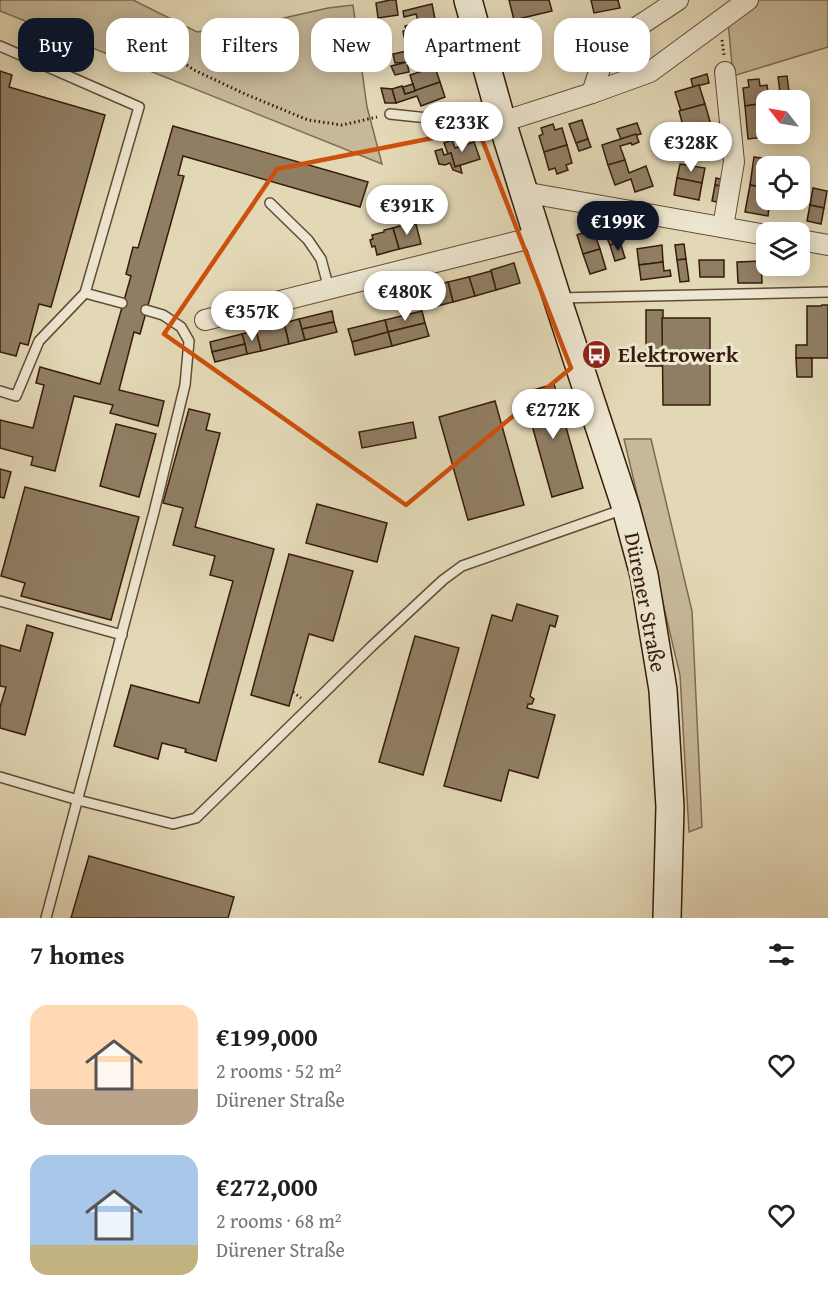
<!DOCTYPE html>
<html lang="en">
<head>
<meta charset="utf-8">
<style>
	body { margin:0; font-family:"Gentium Book Plus",serif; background:#f6f6f6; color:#202124; height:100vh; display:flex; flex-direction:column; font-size:22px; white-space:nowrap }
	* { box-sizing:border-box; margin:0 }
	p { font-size:20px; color:#757577 }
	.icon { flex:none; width:33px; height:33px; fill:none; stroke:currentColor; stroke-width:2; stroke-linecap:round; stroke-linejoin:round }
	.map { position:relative; height:918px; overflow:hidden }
	.panel { display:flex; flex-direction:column; background:#fff; flex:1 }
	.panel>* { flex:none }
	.banner { position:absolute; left:18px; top:18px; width:792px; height:54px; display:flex; gap:12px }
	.needle { width:39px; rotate:301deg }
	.buttons { position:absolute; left:756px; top:90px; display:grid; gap:12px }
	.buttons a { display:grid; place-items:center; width:54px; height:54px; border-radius:12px; background:#fff; box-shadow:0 3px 15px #0003; font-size:30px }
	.price { position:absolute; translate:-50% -51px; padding:0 14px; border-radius:21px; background:#fff; color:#222; font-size:20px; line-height:39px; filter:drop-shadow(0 2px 3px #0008) }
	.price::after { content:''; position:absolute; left:50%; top:36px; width:18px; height:14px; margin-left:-9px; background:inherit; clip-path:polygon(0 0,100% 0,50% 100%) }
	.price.active { background:#111827; color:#fff }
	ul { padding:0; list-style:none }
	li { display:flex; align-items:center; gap:18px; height:150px; padding:0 30px }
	li span { display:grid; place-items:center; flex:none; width:168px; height:120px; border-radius:18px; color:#555 }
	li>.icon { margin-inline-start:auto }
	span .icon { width:72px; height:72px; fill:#fffc; stroke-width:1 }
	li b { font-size:26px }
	h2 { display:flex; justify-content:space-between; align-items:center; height:72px; padding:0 30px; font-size:26px }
	.chip { padding:0 21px; border-radius:18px; background:#fff; box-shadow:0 3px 15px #0003; font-size:21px; line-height:54px }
	.chip.active { background:#111827; color:#fff }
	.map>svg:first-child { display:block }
	.green { fill:#c6b899; stroke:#7e6a52; stroke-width:1.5 }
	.building { fill:#907e64; stroke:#371c0b; stroke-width:1.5 }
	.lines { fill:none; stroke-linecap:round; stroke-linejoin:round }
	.lane-casing { stroke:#624b36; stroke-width:12 }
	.street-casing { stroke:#624b36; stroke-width:22 }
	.secondary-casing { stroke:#371c0b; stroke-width:30 }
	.path { stroke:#371c0b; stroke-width:3; stroke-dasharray:1.5 3; stroke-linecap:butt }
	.lane { stroke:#ede6d0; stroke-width:9 }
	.street { stroke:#ede6d0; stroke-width:20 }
	.secondary { stroke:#ede6d0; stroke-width:27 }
	.marked { fill:none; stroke:#cd500c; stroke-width:4.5; stroke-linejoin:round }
	.labels { text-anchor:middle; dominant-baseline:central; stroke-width:6; stroke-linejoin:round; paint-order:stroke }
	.poi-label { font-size:22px; font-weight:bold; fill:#371c0b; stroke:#ede6d0; text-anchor:start }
	.street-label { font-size:22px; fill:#371c0b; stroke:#ede6d0 }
</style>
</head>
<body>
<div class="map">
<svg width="828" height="918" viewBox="0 0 828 918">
	<rect width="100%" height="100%" fill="#e3d8b6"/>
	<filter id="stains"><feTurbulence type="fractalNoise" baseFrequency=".00333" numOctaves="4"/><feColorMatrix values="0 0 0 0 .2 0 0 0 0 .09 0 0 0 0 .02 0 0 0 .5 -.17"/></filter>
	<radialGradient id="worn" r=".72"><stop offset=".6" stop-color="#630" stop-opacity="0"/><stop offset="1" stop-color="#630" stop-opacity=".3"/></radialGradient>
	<!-- green -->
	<g class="green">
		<path d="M 0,0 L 133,0 L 197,32 L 266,22 L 328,8 L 353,5 L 367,107 L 382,164 L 0,11 Z"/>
		<path d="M 757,0 L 828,0 L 828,47 L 733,76 L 728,21 Z"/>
		<path d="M 624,439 L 651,439 L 692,611 L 702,827 L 689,832 L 680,675 Z"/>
	</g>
	<!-- building -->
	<g class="building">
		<path d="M 390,0 L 396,0 L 398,15 L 378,18 L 376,3 Z"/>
		<path d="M 509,0 L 549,0 L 552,11 L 514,20 Z"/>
		<path d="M 591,0 L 618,0 L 620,8 L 594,13 Z"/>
		<path d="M 432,4 L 436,24 L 420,28 L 416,14 L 404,17 L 403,11 Z"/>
		<path d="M 418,23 L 420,28 L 406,30 L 405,26 Z"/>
		<path d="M 436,24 L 441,44 L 412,51 L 410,44 L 423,42 L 420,28 Z"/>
		<path d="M 420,28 L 421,34 L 404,37 L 403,31 Z"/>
		<path d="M 407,51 L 409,62 L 395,63 L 393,54 Z"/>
		<path d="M 407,62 L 409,72 L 395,75 L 391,66 Z"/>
		<path d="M 435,67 L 440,82 L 415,91 L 410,75 Z"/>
		<path d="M 0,71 L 12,75 L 9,87 L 105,115 L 51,307 L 39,304 L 28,345 L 20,343 L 16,356 L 0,352 Z"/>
		<path d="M 707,74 L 709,83 L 693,87 L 691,79 Z"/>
		<path d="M 787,76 L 790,100 L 781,100 L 778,77 Z"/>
		<path d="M 759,79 L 760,86 L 767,85 L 769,100 L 766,100 L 766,103 L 745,106 L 743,88 L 749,87 L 748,80 Z"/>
		<path d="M 440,82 L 445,97 L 421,106 L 417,96 L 396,103 L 392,89 L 402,86 L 405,94 Z"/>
		<path d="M 413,84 L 415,91 L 405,94 L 403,87 Z"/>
		<path d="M 699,85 L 705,104 L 681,111 L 675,92 Z"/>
		<path d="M 381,88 L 392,89 L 396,103 L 385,103 Z"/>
		<path d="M 766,103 L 766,134 L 772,134 L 773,136 L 748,139 L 745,106 Z"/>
		<path d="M 705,104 L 711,125 L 685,133 L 679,111 Z"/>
		<path d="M 582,120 L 588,139 L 576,143 L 569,124 Z"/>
		<path d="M 637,123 L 641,134 L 621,139 L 617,129 Z"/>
		<path d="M 553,124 L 555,130 L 562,128 L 567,145 L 544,152 L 539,136 L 543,134 L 541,128 Z"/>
		<path d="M 173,126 L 368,182 L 360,207 L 183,156 L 178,175 L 184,176 L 140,334 L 134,332 L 119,390 L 164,401 L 158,426 L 110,413 L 113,405 L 74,396 L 55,471 L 31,465 L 33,457 L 0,448 L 0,420 L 33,428 L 44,385 L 36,383 L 40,367 L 100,384 L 131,276 L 126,274 L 133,247 L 138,248 Z"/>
		<path d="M 636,134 L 639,142 L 632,145 L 631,143 L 620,146 L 625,160 L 608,165 L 602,145 Z"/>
		<path d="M 588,139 L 591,147 L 579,151 L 576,143 Z"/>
		<path d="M 452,140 L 455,148 L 474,142 L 480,159 L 455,167 L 451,153 L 448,154 L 444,143 Z"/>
		<path d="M 567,145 L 572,163 L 566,165 L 568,170 L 557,174 L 555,168 L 549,170 L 544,152 Z"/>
		<path d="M 442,149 L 444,155 L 451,153 L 455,167 L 460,165 L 462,173 L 453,170 L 450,163 L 445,165 L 439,164 L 435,151 Z"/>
		<path d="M 754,157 L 778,160 L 777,166 L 766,166 L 766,188 L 750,185 Z"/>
		<path d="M 625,160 L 629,173 L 646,166 L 653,186 L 635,192 L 631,179 L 615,185 L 608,165 Z"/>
		<path d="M 680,164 L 705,168 L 702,183 L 677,178 Z"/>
		<path d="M 677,178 L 702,183 L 699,200 L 674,195 Z"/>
		<path d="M 716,178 L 725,180 L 724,187 L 715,185 Z"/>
		<path d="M 715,185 L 724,187 L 722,203 L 712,201 Z"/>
		<path d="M 750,185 L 766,188 L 766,200 L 770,200 L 768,216 L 745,212 Z"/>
		<path d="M 800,186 L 807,187 L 806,194 L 800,193 Z"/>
		<path d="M 813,188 L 827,191 L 824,208 L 810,205 Z"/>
		<path d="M 810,205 L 824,208 L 821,224 L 807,221 Z"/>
		<path d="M 416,224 L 421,244 L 399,249 L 393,228 L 403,225 L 404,227 Z"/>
		<rect x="621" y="227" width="19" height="8"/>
		<path d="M 393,228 L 399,249 L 377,255 L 375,246 L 372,247 L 370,240 L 373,239 L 372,235 L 384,232 L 384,230 Z"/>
		<path d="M 593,229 L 600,249 L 583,254 L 577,235 Z"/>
		<path d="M 617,234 L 620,242 L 610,245 L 607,238 Z"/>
		<path d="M 620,242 L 625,258 L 615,261 L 610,245 Z"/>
		<path d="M 684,244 L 686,259 L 677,260 L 675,245 Z"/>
		<path d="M 662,245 L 663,262 L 639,265 L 637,249 Z"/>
		<path d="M 600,249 L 606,269 L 590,274 L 583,254 Z"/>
		<path d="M 686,259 L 689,281 L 680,282 L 677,260 Z"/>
		<path d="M 699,260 L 724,260 L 724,277 L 700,277 Z"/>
		<path d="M 761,261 L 762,283 L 738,283 L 737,262 Z"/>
		<path d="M 663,262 L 664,271 L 670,270 L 671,276 L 641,280 L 639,265 Z"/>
		<path d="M 514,263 L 520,283 L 496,290 L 491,270 Z"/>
		<path d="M 491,271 L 496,290 L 475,296 L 469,277 Z"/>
		<path d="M 469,277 L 475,296 L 453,302 L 448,282 Z"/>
		<path d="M 448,282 L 453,302 L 429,308 L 424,288 Z"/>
		<path d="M 822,305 L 828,305 L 828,358 L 796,358 L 796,345 L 807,345 L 807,306 L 821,306 Z"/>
		<rect x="646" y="310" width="17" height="56"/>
		<path d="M 332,311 L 334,322 L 302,329 L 299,319 Z"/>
		<path d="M 422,311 L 425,323 L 388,332 L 385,320 Z"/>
		<path d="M 662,318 L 710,318 L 710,405 L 663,405 Z"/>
		<path d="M 299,319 L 305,340 L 289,344 L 284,323 Z"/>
		<path d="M 385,320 L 388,332 L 352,342 L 348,329 Z"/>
		<path d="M 334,322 L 337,332 L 305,340 L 302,329 Z"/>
		<path d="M 284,323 L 289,344 L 261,351 L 256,330 Z"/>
		<path d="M 425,323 L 429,336 L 392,346 L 388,332 Z"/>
		<path d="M 256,330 L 261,351 L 247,354 L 242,334 Z"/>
		<path d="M 388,332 L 392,346 L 355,355 L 352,342 Z"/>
		<path d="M 242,334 L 245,344 L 212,352 L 210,342 Z"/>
		<path d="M 245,344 L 247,354 L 215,362 L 212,352 Z"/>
		<path d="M 796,358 L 812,358 L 812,377 L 797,377 Z"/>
		<path d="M 554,384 L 583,488 L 552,497 L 523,393 Z"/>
		<path d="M 495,401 L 524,505 L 468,520 L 439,417 Z"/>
		<path d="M 189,409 L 210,414 L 206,430 L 220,433 L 195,527 L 274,549 L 216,761 L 185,752 L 186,749 L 162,743 L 158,759 L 114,746 L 131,685 L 199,703 L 233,581 L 210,575 L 215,556 L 173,545 L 183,508 L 163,503 Z"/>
		<path d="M 413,422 L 416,438 L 362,448 L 359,432 Z"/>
		<path d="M 116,424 L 156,434 L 139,497 L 100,486 Z"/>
		<path d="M 0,469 L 11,472 L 4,498 L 0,497 Z"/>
		<path d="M 25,487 L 139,517 L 111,620 L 21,596 L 25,583 L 1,576 Z"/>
		<path d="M 317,504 L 387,523 L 377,562 L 306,543 Z"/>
		<path d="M 289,554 L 353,571 L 333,641 L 309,634 L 289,706 L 251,695 Z"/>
		<path d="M 517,604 L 558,616 L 555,627 L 550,625 L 530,696 L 534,699 L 532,704 L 528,704 L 527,708 L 555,715 L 538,778 L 509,770 L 501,801 L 444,786 L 492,615 L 512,621 Z"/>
		<path d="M 27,625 L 53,633 L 25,735 L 0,728 L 0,707 L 6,687 L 0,686 L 0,645 L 20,651 Z"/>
		<path d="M 415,636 L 459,648 L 423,775 L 379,762 Z"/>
		<path d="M 89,856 L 234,897 L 228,918 L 71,918 Z"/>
	</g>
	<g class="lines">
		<defs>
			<g id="lane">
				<path d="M 0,46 L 139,107 L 85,293 L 39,341 L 16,396 L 0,391"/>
				<path d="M 390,114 L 428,118 L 500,122"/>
				<path d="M 270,203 L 308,240 L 321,259 L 329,289"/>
				<path d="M 85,293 L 122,303"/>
				<path d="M 559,298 L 828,292"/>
				<path d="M 0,601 L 122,635"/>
				<path d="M 0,777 L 78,800 L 173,824 L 196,818 L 372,646 L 443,580 L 462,566 L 624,509"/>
				<path d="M 46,918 L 154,512 L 185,385 L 189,341 L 181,327 L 163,315 L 146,310"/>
			</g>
			<g id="street">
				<path d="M 592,93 L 607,47 L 678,0"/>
				<path d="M 502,122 L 592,93 L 650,72 L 748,0"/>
				<path d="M 523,192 L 766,235"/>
				<path d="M 723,227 L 734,162 L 725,72"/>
				<path d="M 800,240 L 828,245"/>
				<path d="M 205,320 L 539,236"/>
			</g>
			<path id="secondary" d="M 468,0 L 502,122 L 557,298 L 626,508 L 644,575 L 663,690 L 670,807 L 667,918"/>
		</defs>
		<!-- lane casing -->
		<use href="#lane" class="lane-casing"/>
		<!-- street casing -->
		<use href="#street" class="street-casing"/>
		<!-- secondary casing -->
		<use href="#secondary" class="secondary-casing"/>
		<!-- path -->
		<g class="path">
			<path d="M 131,27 L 194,70 L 245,94 L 308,120 L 342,125 L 377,117"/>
			<path d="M 722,40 L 724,55"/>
			<path d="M 293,692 L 301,698"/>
		</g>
		<!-- lane -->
		<use href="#lane" class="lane"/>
		<!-- street -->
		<use href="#street" class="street"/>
		<!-- secondary -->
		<use href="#secondary" class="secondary"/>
	</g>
	<!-- marked area -->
	<path class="marked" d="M 478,129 L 571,368 L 406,505 L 164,334 L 277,169 Z"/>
	<!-- icons -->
	<defs>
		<symbol id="bus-disc" viewBox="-11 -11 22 22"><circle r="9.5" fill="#8f2418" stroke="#ede6d0"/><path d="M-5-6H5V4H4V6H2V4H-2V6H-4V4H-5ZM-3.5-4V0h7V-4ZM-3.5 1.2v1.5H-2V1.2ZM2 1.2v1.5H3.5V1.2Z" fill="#fff"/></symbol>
	</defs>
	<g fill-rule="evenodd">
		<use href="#bus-disc" x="580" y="338" width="33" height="33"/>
	</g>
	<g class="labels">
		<!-- poi labels -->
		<g class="poi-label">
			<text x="618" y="354">Elektrowerk</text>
		</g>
		<!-- street labels -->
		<g class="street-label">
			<text transform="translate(646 602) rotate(79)">Dürener Straße</text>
		</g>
	</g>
	<rect width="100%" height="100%" filter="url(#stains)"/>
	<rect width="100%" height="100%" fill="url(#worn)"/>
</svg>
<div class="buttons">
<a><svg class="needle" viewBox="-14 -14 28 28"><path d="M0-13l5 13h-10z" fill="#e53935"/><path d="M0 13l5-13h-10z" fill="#757577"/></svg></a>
<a><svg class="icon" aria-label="locate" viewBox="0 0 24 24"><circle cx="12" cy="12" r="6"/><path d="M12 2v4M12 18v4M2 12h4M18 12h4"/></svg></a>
<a><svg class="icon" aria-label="layers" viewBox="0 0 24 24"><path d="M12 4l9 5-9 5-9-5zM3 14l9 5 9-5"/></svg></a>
</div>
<b class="price" style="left:462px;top:153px">€233K</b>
<b class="price" style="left:691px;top:173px">€328K</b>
<b class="price" style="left:407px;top:236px">€391K</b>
<b class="price active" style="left:618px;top:252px">€199K</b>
<b class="price" style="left:405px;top:322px">€480K</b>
<b class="price" style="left:252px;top:342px">€357K</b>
<b class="price" style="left:553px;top:440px">€272K</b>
<div class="banner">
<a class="chip active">Buy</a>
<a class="chip">Rent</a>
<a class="chip">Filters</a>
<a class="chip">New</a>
<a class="chip">Apartment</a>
<a class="chip">House</a>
</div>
</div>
<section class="panel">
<h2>7 homes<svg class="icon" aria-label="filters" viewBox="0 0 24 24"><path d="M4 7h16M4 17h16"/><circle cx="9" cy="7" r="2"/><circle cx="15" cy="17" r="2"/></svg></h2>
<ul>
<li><span style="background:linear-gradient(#ffd9b3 70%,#b9a48a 0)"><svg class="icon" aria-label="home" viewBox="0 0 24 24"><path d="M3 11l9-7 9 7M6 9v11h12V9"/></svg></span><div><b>€199,000</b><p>2 rooms · 52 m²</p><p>Dürener Straße</p></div><svg class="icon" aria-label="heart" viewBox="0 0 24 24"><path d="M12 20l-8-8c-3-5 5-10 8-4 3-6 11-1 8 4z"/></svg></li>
<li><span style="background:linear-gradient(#a9c7e8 75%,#c2b280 0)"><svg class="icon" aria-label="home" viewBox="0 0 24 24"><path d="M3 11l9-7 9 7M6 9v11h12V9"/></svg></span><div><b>€272,000</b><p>2 rooms · 68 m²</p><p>Dürener Straße</p></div><svg class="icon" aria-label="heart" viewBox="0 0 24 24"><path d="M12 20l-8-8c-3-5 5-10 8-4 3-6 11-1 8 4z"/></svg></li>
</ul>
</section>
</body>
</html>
